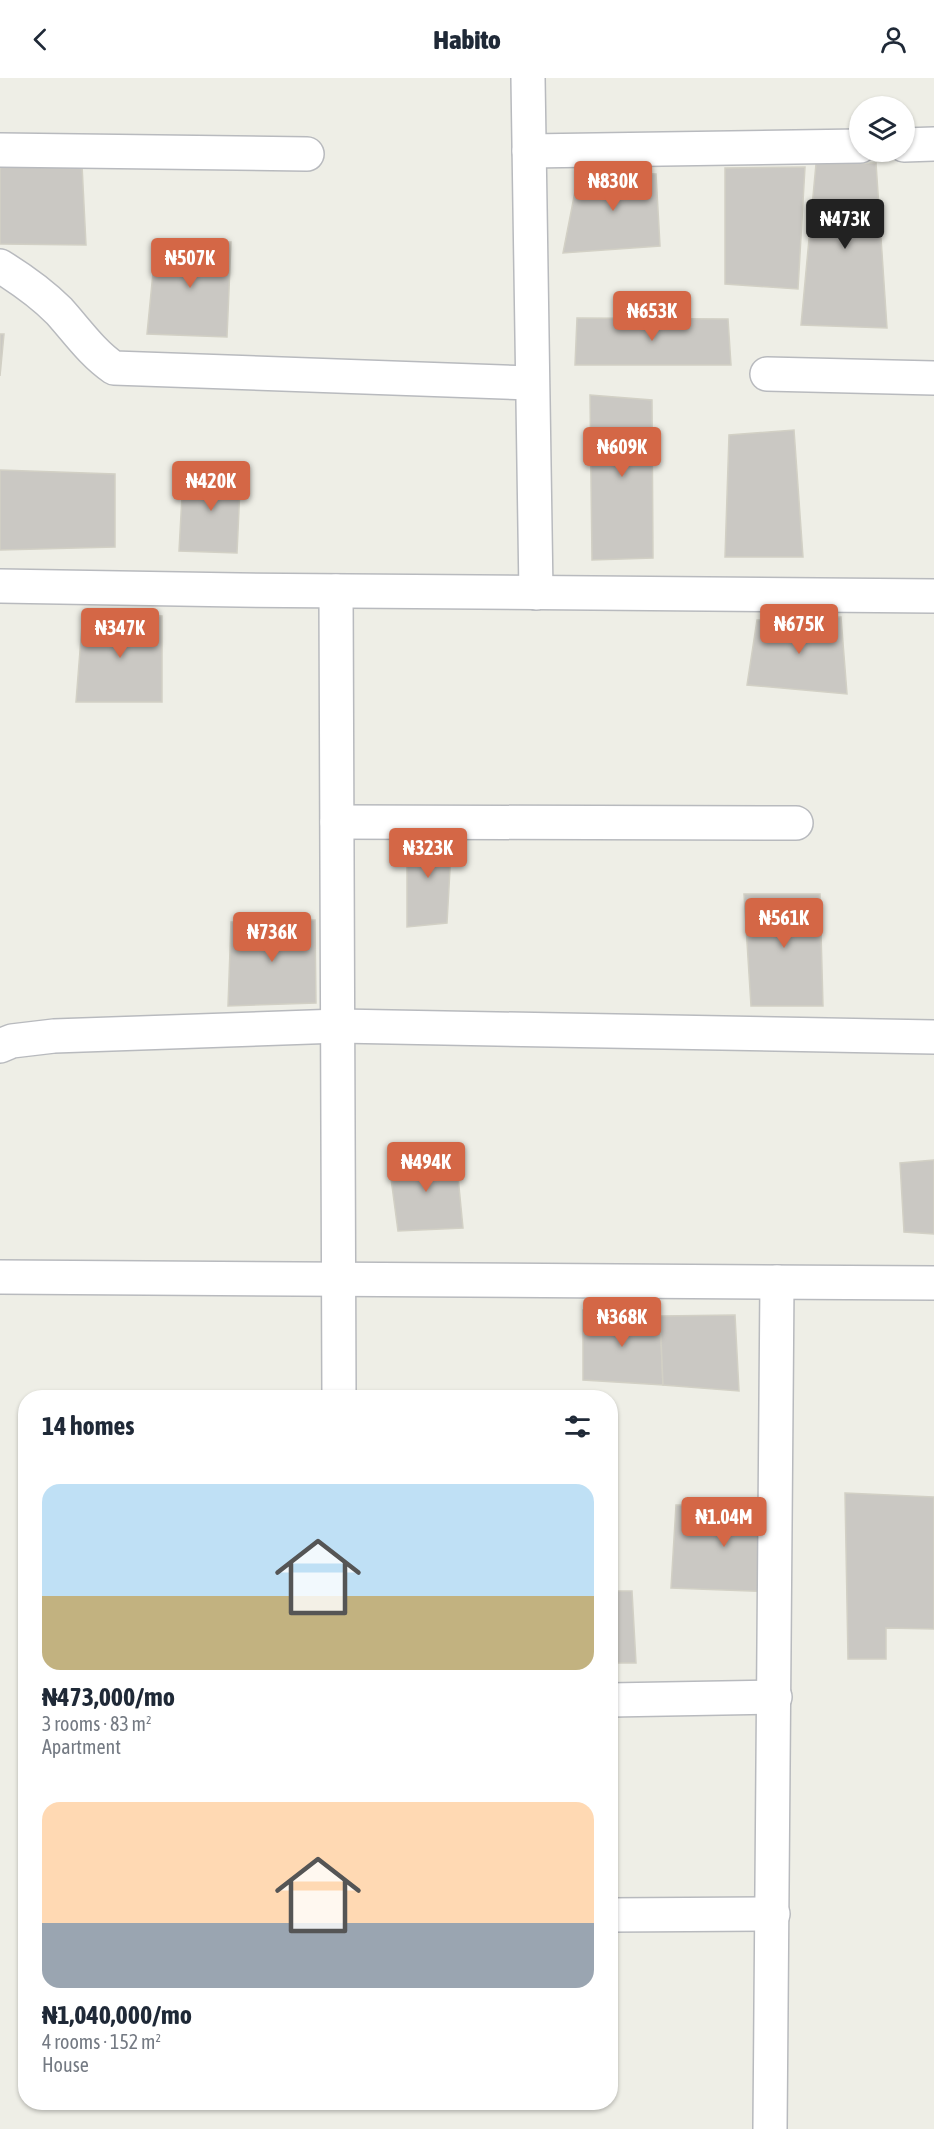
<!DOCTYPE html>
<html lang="en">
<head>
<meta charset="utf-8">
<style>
	body { margin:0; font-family:"Asap Condensed",sans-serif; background:#f2f2f3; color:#1f2937; height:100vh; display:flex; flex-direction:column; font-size:22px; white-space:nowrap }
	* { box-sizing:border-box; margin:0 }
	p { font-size:20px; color:#747a83 }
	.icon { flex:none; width:33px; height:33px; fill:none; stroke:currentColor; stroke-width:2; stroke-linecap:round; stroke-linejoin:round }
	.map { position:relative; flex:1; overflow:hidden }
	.sheet { position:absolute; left:18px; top:1312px; width:600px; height:720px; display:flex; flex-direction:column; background:#fff; border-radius:24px; box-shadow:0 2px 4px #0004 }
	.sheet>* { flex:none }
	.fabs { position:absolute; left:849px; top:18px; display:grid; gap:12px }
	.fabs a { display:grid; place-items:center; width:66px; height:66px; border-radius:50%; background:#fff; box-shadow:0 2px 4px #0004; font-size:30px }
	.price { position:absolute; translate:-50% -51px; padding:0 14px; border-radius:6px; background:#d46746; color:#fff; font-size:20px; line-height:39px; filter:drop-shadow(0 2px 3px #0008) }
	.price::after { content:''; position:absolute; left:50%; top:36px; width:18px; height:14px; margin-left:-9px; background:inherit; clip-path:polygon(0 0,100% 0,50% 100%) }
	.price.active { background:#222; color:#fff }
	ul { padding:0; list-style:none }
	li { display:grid; align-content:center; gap:12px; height:318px; padding:0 24px }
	li span { display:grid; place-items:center; height:186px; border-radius:18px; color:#555 }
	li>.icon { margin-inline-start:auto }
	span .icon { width:108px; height:108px; fill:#fffc; stroke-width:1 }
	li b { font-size:26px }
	h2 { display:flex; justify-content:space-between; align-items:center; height:72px; padding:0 24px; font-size:26px }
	header { display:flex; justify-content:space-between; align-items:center; height:78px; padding:0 24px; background:#fff; font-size:27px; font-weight:800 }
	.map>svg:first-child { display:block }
	.building { fill:#cac8c3; stroke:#d2d0c5; stroke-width:1.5 }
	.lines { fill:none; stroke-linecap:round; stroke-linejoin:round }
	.minor-casing { stroke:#b8babe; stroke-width:36 }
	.minor { stroke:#fff; stroke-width:33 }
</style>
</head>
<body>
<header><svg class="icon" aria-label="back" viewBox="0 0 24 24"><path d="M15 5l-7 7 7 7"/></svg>Habito<svg class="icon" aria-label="person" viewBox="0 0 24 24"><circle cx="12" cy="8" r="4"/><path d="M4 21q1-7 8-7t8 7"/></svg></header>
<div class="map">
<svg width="934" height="2051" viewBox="0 0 934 2051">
	<rect width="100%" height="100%" fill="#eeeee6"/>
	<!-- building -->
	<g class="building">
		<path d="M 0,81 L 82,87 L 86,167 L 0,166 Z"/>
		<path d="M 876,85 L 887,250 L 801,247 L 816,86 Z"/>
		<path d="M 805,89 L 798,211 L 725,206 L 725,90 Z"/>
		<path d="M 579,93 L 656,96 L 660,168 L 563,175 Z"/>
		<path d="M 156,164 L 231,164 L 227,259 L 147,256 Z"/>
		<path d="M 577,240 L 728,241 L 731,287 L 575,287 Z"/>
		<path d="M 0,256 L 4,256 L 0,298 Z"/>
		<path d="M 590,317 L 652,322 L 653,480 L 592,482 Z"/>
		<path d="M 794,352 L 803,479 L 725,479 L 729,357 Z"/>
		<path d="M 241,387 L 237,475 L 179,473 L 183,400 Z"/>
		<path d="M 0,392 L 115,396 L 115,469 L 0,472 Z"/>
		<path d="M 83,534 L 162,538 L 162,624 L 76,624 Z"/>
		<path d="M 841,539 L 847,616 L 747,607 L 757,542 Z"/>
		<path d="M 452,755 L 447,845 L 407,849 L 407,757 Z"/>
		<path d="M 744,816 L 820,816 L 823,928 L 751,928 Z"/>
		<path d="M 315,842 L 316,925 L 228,928 L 231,844 Z"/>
		<path d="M 388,1078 L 456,1078 L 463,1150 L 398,1153 Z"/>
		<path d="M 934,1082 L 934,1156 L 904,1154 L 900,1085 Z"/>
		<path d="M 583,1232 L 660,1238 L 663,1307 L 583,1302 Z"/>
		<path d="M 735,1237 L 739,1313 L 663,1307 L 660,1238 Z"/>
		<path d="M 845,1415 L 934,1419 L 934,1551 L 886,1550 L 886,1581 L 848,1581 Z"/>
		<path d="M 676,1427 L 775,1429 L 775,1514 L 671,1510 Z"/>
		<path d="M 610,1513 L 632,1513 L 636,1585 L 610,1585 Z"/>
	</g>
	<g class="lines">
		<defs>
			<g id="minor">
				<path d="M 528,0 L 536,515"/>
				<path d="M 904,67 L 934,66"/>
				<path d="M 0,72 L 307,76"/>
				<path d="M 529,73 L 860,68"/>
				<path d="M 0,188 C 21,201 41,215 59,233 C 77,253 92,275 114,290 L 532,305"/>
				<path d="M 767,296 L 934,300"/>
				<path d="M 0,508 L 239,512 L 934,518"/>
				<path d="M 336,513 L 339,1320"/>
				<path d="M 337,744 L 796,745"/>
				<path d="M 0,968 L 12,963 L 54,958 L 339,948 L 934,959"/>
				<path d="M 0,1199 L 934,1205"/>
				<path d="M 610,1622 L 775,1619"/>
				<path d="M 610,1837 L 773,1836"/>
				<path d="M 770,2051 L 777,1204"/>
			</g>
		</defs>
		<!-- minor casing -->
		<use href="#minor" class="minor-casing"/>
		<!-- minor -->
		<use href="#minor" class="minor"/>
	</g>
</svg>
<div class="fabs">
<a><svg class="icon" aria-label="layers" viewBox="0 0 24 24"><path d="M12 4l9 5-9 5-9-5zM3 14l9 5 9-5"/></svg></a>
</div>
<b class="price" style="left:613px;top:134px">₦830K</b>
<b class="price active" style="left:845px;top:172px">₦473K</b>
<b class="price" style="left:190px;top:211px">₦507K</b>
<b class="price" style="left:652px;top:264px">₦653K</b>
<b class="price" style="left:622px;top:400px">₦609K</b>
<b class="price" style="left:211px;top:434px">₦420K</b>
<b class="price" style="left:799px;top:577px">₦675K</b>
<b class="price" style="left:120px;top:581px">₦347K</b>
<b class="price" style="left:428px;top:801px">₦323K</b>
<b class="price" style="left:784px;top:871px">₦561K</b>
<b class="price" style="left:272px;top:885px">₦736K</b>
<b class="price" style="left:426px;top:1115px">₦494K</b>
<b class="price" style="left:622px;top:1270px">₦368K</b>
<b class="price" style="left:724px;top:1470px">₦1.04M</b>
<section class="sheet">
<h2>14 homes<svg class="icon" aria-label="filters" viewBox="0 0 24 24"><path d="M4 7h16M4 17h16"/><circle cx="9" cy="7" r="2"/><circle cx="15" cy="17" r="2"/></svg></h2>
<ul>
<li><span style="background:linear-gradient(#bfe0f5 60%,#c2b280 0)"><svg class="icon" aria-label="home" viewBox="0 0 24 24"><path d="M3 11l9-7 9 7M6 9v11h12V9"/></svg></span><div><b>₦473,000/mo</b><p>3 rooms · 83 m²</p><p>Apartment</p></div></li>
<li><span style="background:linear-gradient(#ffd9b3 65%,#9aa5b1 0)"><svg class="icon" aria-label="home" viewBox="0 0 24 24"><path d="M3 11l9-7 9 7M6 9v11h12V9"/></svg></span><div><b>₦1,040,000/mo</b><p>4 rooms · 152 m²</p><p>House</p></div></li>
</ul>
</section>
</div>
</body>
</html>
